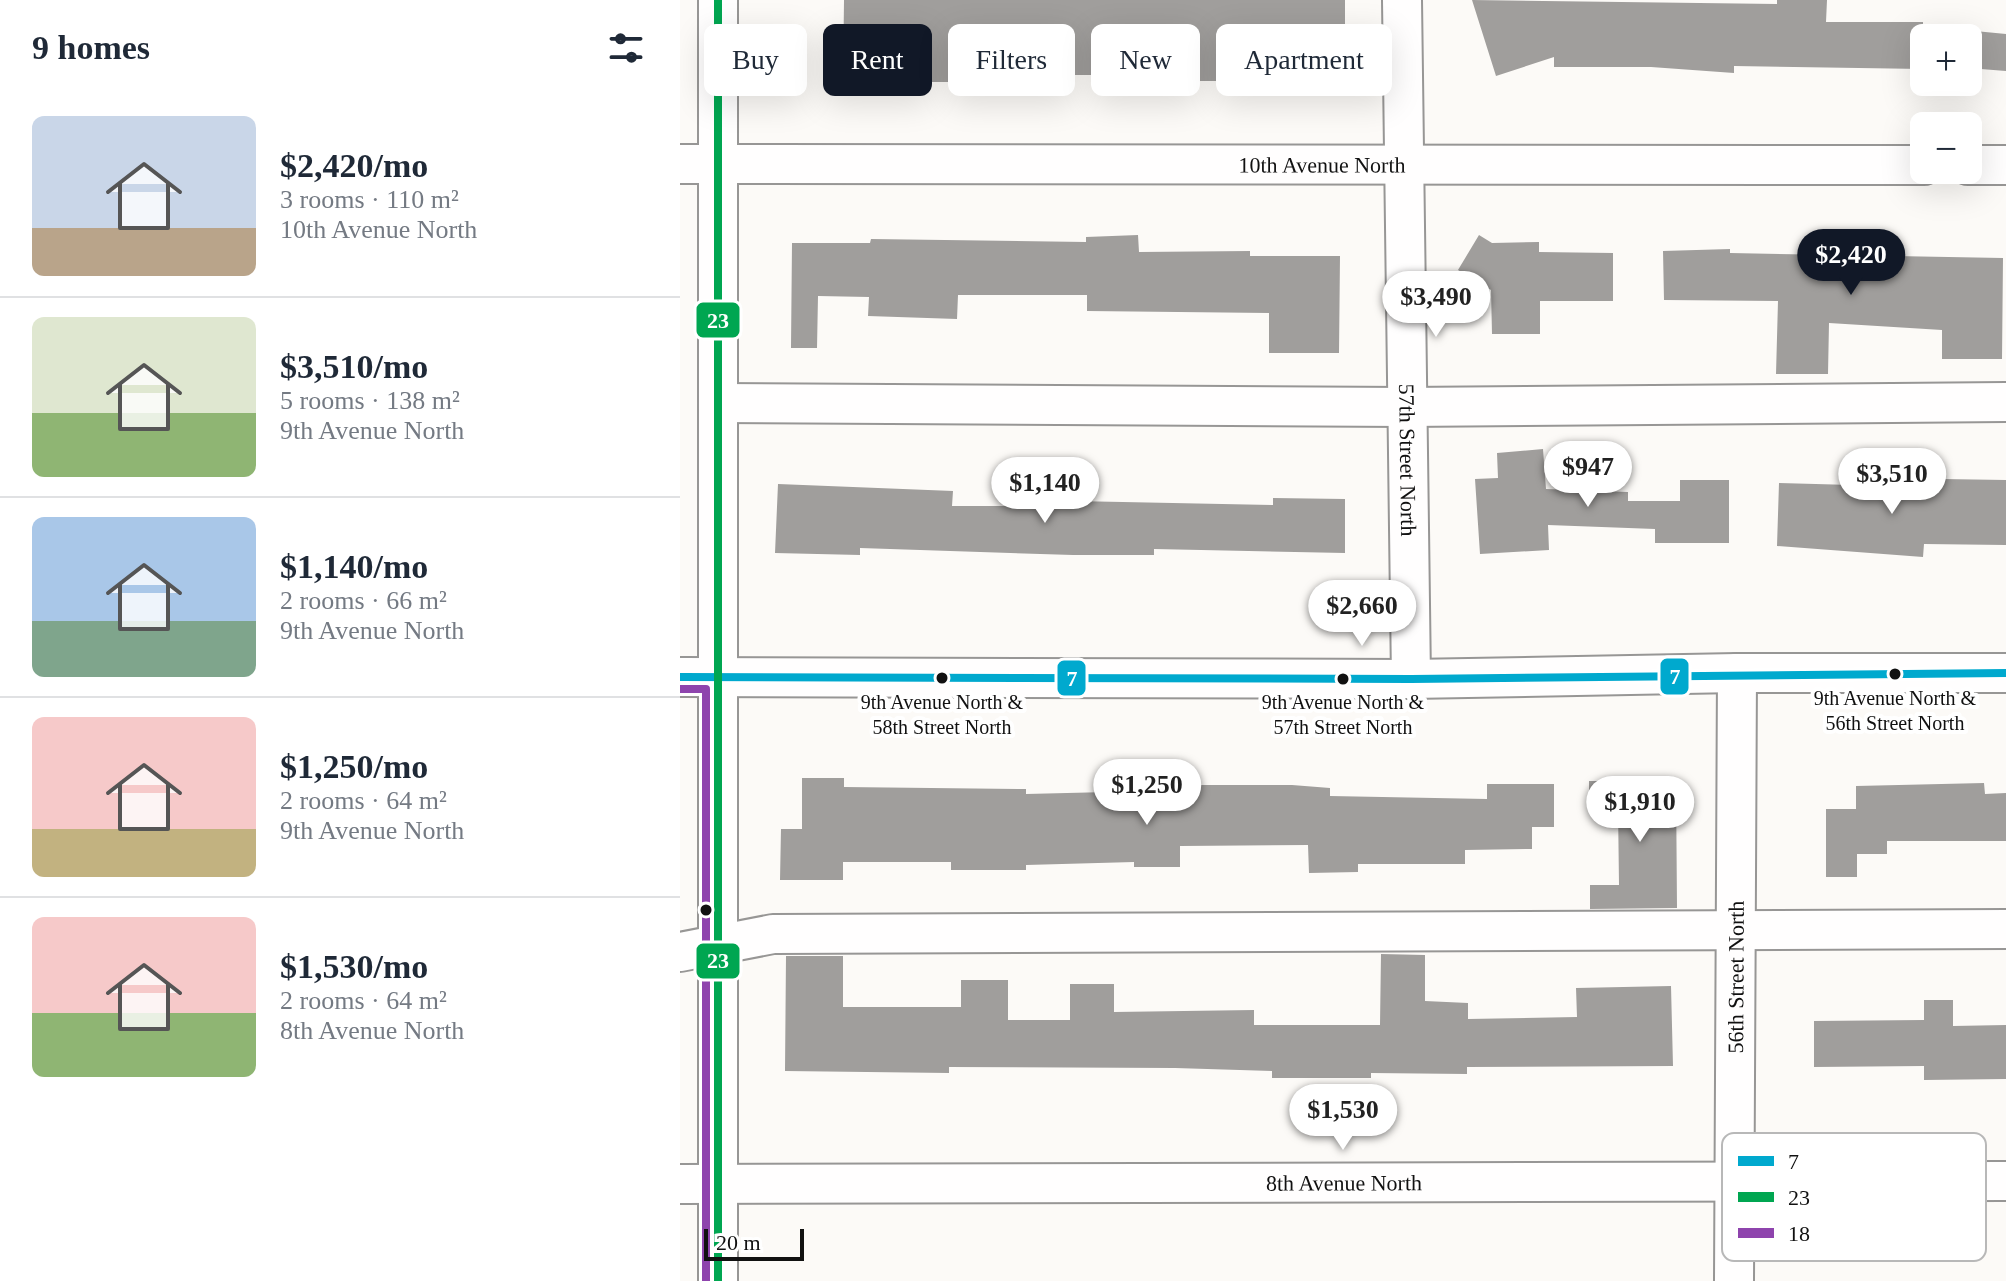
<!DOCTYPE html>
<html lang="en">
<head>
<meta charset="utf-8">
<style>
	body { margin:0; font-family:Georgia,serif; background:#f2f2f3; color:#1f2937; height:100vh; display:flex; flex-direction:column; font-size:30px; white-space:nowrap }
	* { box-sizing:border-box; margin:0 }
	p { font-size:26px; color:#747a83 }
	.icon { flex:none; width:44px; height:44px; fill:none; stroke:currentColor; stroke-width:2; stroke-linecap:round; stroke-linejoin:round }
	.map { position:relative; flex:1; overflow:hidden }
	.details { display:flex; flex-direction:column; background:#fff; width:680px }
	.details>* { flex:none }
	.hud { position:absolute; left:24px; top:24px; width:760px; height:72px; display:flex; gap:16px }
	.controls { position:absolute; left:1230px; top:24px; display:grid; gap:16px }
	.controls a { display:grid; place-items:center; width:72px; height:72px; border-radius:12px; background:#fff; box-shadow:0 8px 32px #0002; font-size:40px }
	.scale { position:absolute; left:24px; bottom:20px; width:100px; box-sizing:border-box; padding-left:8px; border:4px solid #111; border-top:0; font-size:22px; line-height:28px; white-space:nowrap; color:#111; -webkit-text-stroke:6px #fff; paint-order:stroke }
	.price { position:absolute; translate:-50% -68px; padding:0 18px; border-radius:28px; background:#fff; color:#222; font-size:26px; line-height:52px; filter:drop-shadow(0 2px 4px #0008) }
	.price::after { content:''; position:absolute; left:50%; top:48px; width:24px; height:18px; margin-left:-12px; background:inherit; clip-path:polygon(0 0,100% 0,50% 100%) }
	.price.selected { background:#111827; color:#fff }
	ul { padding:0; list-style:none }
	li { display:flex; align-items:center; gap:24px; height:200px; padding:0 32px }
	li+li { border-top:2px solid #e0e1e3 }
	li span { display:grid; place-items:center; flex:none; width:224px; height:160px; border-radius:12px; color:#555 }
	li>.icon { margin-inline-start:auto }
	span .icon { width:96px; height:96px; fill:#fffc; stroke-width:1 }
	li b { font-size:34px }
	h2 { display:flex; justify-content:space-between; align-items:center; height:96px; padding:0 32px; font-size:34px }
	.tag { padding:0 28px; border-radius:12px; background:#fff; box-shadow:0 8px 32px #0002; font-size:28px; line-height:72px }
	.tag.selected { background:#111827; color:#fff }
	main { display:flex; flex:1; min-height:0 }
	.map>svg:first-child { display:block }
	.building { fill:#a09e9c }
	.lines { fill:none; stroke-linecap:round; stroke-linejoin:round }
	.minor-casing { stroke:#979695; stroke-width:42 }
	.minor { stroke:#fffefe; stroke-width:38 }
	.bus-1-casing { stroke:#fff; stroke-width:14 }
	.bus-2-casing { stroke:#fff; stroke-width:14 }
	.bus-3-casing { stroke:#fff; stroke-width:14 }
	.bus-1 { stroke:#00a9ce; stroke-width:8 }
	.bus-2 { stroke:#00a651; stroke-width:8 }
	.bus-3 { stroke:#8e44ad; stroke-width:8 }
	.bus-dot { fill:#111; stroke:#fff; stroke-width:3 }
	.labels { text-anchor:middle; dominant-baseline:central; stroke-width:8; stroke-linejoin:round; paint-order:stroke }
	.bus-label { font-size:20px; fill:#111; stroke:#fff }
	.street-label { font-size:22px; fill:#111; stroke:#fff }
	.key { fill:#fff; stroke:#b8b8b8; stroke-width:2 }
	.key-label { font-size:22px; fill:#111 }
	.line-badge { stroke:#fff; stroke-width:3 }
	.badge-label { font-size:22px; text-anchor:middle; font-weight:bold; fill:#fff }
</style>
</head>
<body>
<main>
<section class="details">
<h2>9 homes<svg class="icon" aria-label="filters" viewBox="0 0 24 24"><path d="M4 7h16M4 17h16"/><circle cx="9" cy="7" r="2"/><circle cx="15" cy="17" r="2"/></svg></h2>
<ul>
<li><span style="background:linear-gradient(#c9d6e8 70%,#b9a48a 0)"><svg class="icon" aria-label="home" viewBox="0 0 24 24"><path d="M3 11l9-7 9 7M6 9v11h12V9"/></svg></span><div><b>$2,420/mo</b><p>3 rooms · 110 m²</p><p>10th Avenue North</p></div></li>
<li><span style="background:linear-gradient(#dfe7d0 60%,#8fb573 0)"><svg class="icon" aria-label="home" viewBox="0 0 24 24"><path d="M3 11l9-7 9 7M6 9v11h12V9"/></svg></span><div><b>$3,510/mo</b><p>5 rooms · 138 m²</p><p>9th Avenue North</p></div></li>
<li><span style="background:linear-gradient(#a9c7e8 65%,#7fa58c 0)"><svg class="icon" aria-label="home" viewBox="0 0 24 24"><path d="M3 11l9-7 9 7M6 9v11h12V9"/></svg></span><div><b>$1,140/mo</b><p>2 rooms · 66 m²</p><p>9th Avenue North</p></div></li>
<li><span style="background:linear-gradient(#f6c9c9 70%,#c2b280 0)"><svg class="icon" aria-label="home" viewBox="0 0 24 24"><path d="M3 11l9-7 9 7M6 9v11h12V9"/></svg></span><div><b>$1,250/mo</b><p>2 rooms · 64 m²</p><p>9th Avenue North</p></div></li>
<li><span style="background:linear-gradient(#f6c9c9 60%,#8fb573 0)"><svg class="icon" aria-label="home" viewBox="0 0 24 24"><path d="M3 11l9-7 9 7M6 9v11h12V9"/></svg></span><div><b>$1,530/mo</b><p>2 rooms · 64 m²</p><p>8th Avenue North</p></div></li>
</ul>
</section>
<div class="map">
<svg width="1326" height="1281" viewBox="0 0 1326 1281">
	<rect width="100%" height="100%" fill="#fcfaf7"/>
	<!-- building -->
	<g class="building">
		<path d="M 164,0 L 665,0 L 665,71 L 592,71 L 591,81 L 468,81 L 468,75 L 375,75 L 374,79 L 303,76 L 303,82 L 163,82 Z"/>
		<path d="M 792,0 L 1097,4 L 1097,0 L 1147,0 L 1146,22 L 1243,22 L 1243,26 L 1326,34 L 1326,71 L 1288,68 L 1288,38 L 1244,38 L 1243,69 L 1054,66 L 1054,73 L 971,67 L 874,67 L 874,57 L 816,76 Z"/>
		<path d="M 458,235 L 459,252 L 570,251 L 570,256 L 660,256 L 659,353 L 589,353 L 589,313 L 407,311 L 407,295 L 278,295 L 277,319 L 188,316 L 189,297 L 138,296 L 137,348 L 111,348 L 112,243 L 190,243 L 191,239 L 406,242 L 406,237 Z"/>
		<path d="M 799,235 L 812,243 L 859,242 L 859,252 L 933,253 L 933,301 L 860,301 L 860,334 L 812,334 L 811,290 L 778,270 Z"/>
		<path d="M 1050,249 L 1050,253 L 1323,258 L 1322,359 L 1262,359 L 1262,330 L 1149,323 L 1148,374 L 1096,374 L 1098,301 L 984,300 L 983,251 Z"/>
		<path d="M 863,449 L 866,489 L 948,492 L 948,501 L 1000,501 L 1000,480 L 1049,480 L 1049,543 L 975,543 L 975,529 L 868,525 L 869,550 L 800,554 L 795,479 L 818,478 L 817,453 Z"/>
		<path d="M 1262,479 L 1326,480 L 1326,545 L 1244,544 L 1243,557 L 1097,546 L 1099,483 L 1172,485 L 1172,480 L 1262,484 Z"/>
		<path d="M 98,484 L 273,491 L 272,506 L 393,506 L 393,501 L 593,505 L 593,498 L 665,499 L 665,553 L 474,549 L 474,555 L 393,555 L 180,548 L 180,555 L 95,553 Z"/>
		<path d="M 122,778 L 164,778 L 164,787 L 346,789 L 346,794 L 428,792 L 428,802 L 495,803 L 495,785 L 612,785 L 650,788 L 650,796 L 807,799 L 807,784 L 874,784 L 874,827 L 852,827 L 852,849 L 785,850 L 785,864 L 678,864 L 678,872 L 629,873 L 628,845 L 500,846 L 500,867 L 454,867 L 454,862 L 346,865 L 346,870 L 271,870 L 271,862 L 163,862 L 163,880 L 100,880 L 101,829 L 122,829 Z"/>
		<path d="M 909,781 L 996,781 L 997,908 L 910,909 L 910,885 L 939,885 L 938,807 L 909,807 Z"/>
		<path d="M 1304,783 L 1305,794 L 1326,793 L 1326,841 L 1207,841 L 1207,854 L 1177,854 L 1177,877 L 1146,877 L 1146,809 L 1176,809 L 1176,786 Z"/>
		<path d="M 701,954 L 745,955 L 745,1001 L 788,1003 L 788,1019 L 897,1017 L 896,988 L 991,986 L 993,1066 L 787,1067 L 787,1074 L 691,1073 L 691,1078 L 592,1078 L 592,1071 L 495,1068 L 269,1067 L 269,1073 L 105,1071 L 106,956 L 163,956 L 163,1007 L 281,1007 L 281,980 L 328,980 L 328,1020 L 390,1020 L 390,984 L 434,984 L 434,1012 L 574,1010 L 574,1025 L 700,1025 Z"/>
		<path d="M 1244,1000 L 1273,1000 L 1273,1026 L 1326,1025 L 1326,1079 L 1244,1080 L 1244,1066 L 1134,1067 L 1134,1021 L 1244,1020 Z"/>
	</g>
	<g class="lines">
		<defs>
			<g id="minor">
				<path d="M 38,0 L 38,1281"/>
				<path id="s1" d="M 722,0 L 731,679"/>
				<path id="s2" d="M 0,164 L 1244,165"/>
				<path d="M 1288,165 L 1326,165"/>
				<path d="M 38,403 L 726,407 L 1326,402"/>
				<path d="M 0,677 L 731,679 L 1057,673 L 1326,673"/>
				<path d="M 0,952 L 93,934 L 1326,929"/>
				<path id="s3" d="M 0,1184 L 1326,1181"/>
				<path id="s4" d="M 1054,1281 L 1057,673"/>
			</g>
		</defs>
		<!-- minor casing -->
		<use href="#minor" class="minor-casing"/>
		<!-- minor -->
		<use href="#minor" class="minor"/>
		<defs>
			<path id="bus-1" d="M 0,677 L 731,679 L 1326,673"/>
			<path id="bus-2" d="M 38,0 L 38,1281"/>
			<path id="bus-3" d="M 0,689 L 26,689 L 26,1281"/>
		</defs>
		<!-- bus-1 casing -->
		<use href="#bus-1" class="bus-1-casing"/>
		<!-- bus-2 casing -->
		<use href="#bus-2" class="bus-2-casing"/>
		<!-- bus-3 casing -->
		<use href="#bus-3" class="bus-3-casing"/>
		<!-- bus-1 -->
		<use href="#bus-1" class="bus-1"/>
		<!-- bus-2 -->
		<use href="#bus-2" class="bus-2"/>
		<!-- bus-3 -->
		<use href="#bus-3" class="bus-3"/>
	</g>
	<!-- markers -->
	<g class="bus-dot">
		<circle cx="1215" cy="674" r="7"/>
		<circle cx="262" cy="678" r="7"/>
		<circle cx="663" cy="679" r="7"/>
		<circle cx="26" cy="910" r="7"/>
	</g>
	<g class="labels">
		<!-- bus labels -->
		<g class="bus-label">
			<text x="1215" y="698">9th Avenue North &amp;<tspan x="1215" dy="25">56th Street North</tspan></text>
			<text x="262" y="702">9th Avenue North &amp;<tspan x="262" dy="25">58th Street North</tspan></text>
			<text x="663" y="702">9th Avenue North &amp;<tspan x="663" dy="25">57th Street North</tspan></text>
		</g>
		<!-- street labels -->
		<g class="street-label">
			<text stroke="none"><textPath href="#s2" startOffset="642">10th Avenue North</textPath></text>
			<text stroke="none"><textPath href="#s1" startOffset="460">57th Street North</textPath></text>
			<text stroke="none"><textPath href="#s4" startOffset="304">56th Street North</textPath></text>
			<text stroke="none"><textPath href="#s3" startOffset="664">8th Avenue North</textPath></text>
		</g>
	</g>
	<!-- legend -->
	<rect x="1042" y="1133" width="264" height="128" rx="12" class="key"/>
	<rect x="1058" y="1156" width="36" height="10" fill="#00a9ce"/>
	<rect x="1058" y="1192" width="36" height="10" fill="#00a651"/>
	<rect x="1058" y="1228" width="36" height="10" fill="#8e44ad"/>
	<g class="key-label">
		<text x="1108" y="1169">7</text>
		<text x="1108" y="1205">23</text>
		<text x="1108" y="1241">18</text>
	</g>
	<g class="line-badge">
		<rect x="15" y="301" width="46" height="38" rx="8" fill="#00a651"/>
		<rect x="979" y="657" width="31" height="39" rx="8" fill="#00a9ce"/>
		<rect x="376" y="659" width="31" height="38" rx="8" fill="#00a9ce"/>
		<rect x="15" y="942" width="46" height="38" rx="8" fill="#00a651"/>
	</g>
	<g class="badge-label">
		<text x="38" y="328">23</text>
		<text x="995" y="684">7</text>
		<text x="392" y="686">7</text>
		<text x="38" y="968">23</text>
	</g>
</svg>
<div class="controls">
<a>+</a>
<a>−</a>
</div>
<div class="scale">20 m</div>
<b class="price selected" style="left:1171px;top:297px">$2,420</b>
<b class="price" style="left:756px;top:339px">$3,490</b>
<b class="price" style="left:908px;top:509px">$947</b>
<b class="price" style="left:1212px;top:516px">$3,510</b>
<b class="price" style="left:365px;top:525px">$1,140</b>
<b class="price" style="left:682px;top:648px">$2,660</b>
<b class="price" style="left:467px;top:827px">$1,250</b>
<b class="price" style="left:960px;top:844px">$1,910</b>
<b class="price" style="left:663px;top:1152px">$1,530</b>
<div class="hud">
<a class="tag">Buy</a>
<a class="tag selected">Rent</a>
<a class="tag">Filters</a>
<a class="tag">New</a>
<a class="tag">Apartment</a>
</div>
</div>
</main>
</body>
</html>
